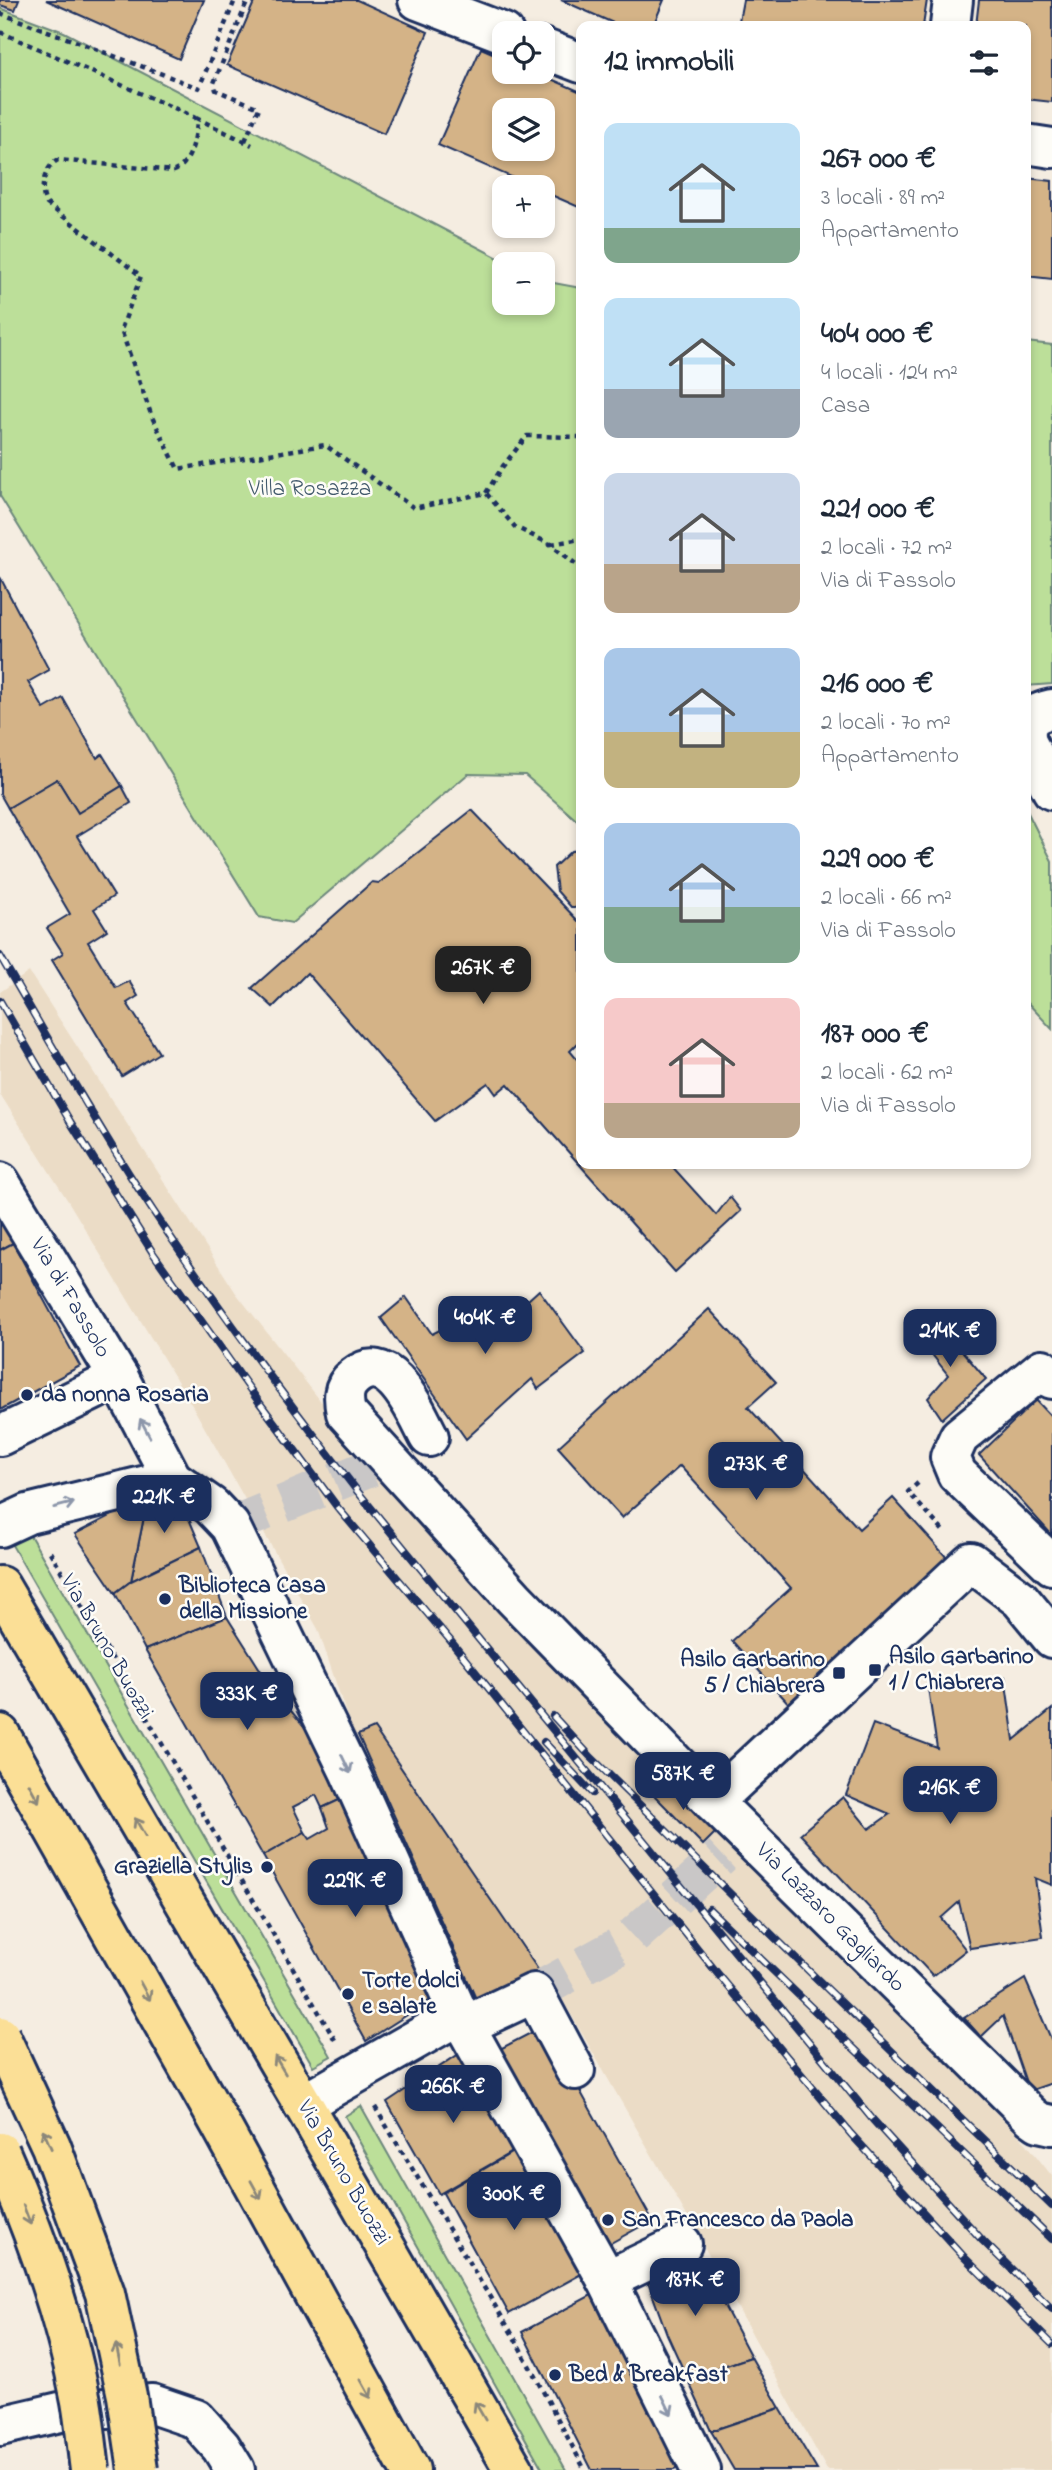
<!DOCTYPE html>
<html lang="it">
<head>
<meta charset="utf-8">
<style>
	body { margin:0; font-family:"Indie Flower",sans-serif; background:#f6f6f7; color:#1f2937; height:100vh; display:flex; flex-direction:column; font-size:26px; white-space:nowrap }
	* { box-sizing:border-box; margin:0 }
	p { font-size:23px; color:#747a83 }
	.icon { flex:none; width:38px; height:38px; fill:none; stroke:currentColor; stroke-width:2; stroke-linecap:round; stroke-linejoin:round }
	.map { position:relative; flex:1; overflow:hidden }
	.details { position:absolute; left:576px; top:21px; width:455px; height:1148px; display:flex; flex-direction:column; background:#fff; border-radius:14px; box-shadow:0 4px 10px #0003 }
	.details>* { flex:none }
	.tools { position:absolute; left:492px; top:21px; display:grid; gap:14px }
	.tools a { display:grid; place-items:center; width:63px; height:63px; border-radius:14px; background:#fff; box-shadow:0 4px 10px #0003; font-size:35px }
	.price { position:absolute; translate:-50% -60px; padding:0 16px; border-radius:14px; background:#1b2f5e; color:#fff; font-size:23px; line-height:46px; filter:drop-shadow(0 2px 4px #0008) }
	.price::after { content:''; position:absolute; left:50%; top:42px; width:21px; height:16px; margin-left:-10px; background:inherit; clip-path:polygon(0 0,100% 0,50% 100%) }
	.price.current { background:#222; color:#fff }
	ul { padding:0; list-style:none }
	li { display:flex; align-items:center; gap:21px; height:175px; padding:0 28px }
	li span { display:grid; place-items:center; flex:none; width:196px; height:140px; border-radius:14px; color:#555 }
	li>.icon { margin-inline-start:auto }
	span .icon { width:84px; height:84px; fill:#fffc; stroke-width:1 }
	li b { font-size:30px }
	h2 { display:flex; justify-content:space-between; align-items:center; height:84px; padding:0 28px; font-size:30px }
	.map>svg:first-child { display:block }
	.built { fill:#ebdcc6 }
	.green { fill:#bcdf99; stroke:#6c877c; stroke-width:2 }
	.building { fill:#d4b387; stroke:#1b2f5e; stroke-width:2; fill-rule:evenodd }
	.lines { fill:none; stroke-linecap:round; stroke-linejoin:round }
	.minor-tunnel { stroke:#c9c7c7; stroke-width:38; stroke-dasharray:38 19; stroke-linecap:butt }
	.minor-casing { stroke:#1b2f5e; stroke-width:44 }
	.major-casing { stroke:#1b2f5e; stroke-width:44 }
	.path { stroke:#1b2f5e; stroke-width:4.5; stroke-dasharray:5 5; stroke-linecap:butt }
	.minor { stroke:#fdfcf7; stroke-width:38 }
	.major { stroke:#fbdf96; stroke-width:38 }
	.rail-casing { stroke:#1b2f5e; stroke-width:8 }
	.rail { stroke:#fdfcf7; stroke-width:5; stroke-dasharray:16; stroke-linecap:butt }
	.highway-bridge-casing { stroke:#1b2f5e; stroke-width:44; stroke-linecap:butt }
	.highway-bridge { stroke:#fbdf96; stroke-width:38 }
	.oneway { stroke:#8c96aa }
	.oneway2 { stroke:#8b877a }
	.poi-dot { fill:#1b2f5e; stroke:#fdfcf7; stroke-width:2.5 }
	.labels { text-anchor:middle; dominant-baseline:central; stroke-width:5; stroke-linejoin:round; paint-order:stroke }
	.park-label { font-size:23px; fill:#435b6d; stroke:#fdfcf7 }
	.street-label { font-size:23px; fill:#1b2f5e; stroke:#fdfcf7 }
	.poi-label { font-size:23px; font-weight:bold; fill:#1b2f5e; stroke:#fdfcf7; text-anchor:start }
</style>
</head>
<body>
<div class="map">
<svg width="1052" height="2470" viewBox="0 0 1052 2470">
	<rect width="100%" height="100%" fill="#f5ede1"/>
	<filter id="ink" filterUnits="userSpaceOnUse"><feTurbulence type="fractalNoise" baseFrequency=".0143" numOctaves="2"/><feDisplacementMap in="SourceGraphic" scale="14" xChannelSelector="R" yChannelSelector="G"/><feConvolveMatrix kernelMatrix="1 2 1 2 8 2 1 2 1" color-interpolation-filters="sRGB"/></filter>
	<g filter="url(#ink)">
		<!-- built -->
		<path class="built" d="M 29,972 L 236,1293 L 410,1515 L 746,1860 L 1026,2143 L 1052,2176 L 1052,2470 L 827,2470 L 691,2223 L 546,1971 L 479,2003 L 353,1734 L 318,1629 L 193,1407 L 68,1201 L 0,1094 L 0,992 Z"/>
		<!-- green -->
		<g class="green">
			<path d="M 0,8 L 64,32 L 510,264 L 504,264 L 504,303 L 542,303 L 543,281 L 581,288 L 581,824 L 525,775 L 468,774 L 292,923 L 259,917 L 0,496 Z"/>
			<path d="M 1026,342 L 1052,345 L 1052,684 L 1026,686 Z"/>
			<path d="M 1026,809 L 1052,861 L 1052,1029 L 1026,1001 Z"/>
			<path d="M 23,1523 L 331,2056 L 313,2066 L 5,1533 Z"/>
			<path d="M 361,2106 L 566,2470 L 543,2470 L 345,2116 Z"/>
		</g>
		<!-- building -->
		<g class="building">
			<path d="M 0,0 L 19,0 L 15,10 L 0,5 Z"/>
			<path d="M 46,0 L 204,0 L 179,59 Z"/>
			<path d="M 255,0 L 357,0 L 428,32 L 384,134 L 227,65 Z"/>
			<path d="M 561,0 L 664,0 L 653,26 L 620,26 Z"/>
			<path d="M 743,0 L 927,0 L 923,26 L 738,26 Z"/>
			<path d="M 979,0 L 1052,0 L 1052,102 L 1026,99 L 1026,26 L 976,26 Z"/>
			<path d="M 481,48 L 504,58 L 504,72 L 535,72 L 581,92 L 581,208 L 542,191 L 542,187 L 534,187 L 438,145 ZM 504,110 L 542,110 L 542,149 L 504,149 Z"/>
			<path d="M 1026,178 L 1052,181 L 1052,279 L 1026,276 Z"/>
			<path d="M 0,577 L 49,670 L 28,682 L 44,709 L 63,698 L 97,758 L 102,754 L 122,786 L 78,813 L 57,779 L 8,808 L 0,794 Z"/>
			<path d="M 57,779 L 78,813 L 122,786 L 131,803 L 77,836 L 114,896 L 94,909 L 107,930 L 88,942 L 116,988 L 129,981 L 138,996 L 127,1003 L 159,1053 L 122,1076 L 52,960 L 63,953 L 47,928 L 70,914 L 8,808 Z"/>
			<path d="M 472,810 L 581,924 L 581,1040 L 570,1051 L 581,1064 L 581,1164 L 670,1164 L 716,1215 L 730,1197 L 741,1211 L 675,1272 L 508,1084 L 496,1094 L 488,1083 L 435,1121 L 307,973 L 273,1007 L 252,988 L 372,882 L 379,883 Z"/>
			<path d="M 581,850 L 581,907 L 571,907 L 557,891 L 554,867 L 571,851 Z"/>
			<path d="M 2,1212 L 13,1243 L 0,1250 L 0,1213 Z"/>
			<path d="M 13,1243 L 80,1366 L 0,1410 L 0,1250 Z"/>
			<path d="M 539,1290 L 585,1353 L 538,1389 L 532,1379 L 466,1439 L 381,1318 L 406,1297 L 432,1334 L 474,1313 L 482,1305 L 496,1329 Z"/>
			<path d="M 709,1309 L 776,1382 L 748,1407 L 859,1529 L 893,1498 L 949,1560 L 791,1706 L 732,1641 L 791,1588 L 680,1466 L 622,1518 L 558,1447 Z"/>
			<path d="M 935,1319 L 986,1379 L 942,1419 L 928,1398 L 948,1375 L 916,1334 Z"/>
			<path d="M 1036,1400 L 1052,1417 L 1052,1535 L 979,1455 Z"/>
			<path d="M 178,1493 L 201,1547 L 131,1581 L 148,1497 Z"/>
			<path d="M 148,1497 L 131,1581 L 115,1593 L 75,1534 Z"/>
			<path d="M 201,1547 L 227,1617 L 145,1650 L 115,1593 L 131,1581 Z"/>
			<path d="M 227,1617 L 273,1690 L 346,1775 L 352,1794 L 322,1808 L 316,1795 L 293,1807 L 305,1832 L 263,1856 L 145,1650 Z"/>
			<path d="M 1005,1677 L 1014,1740 L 1052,1709 L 1052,1885 L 1035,1878 L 1043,1937 L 970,1948 L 959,1902 L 941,1918 L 966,1950 L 933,1976 L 800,1834 L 843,1797 L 869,1829 L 890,1814 L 846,1795 L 873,1724 L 937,1748 L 928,1688 Z"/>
			<path d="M 374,1728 L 539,1971 L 477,2001 L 358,1735 Z"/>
			<path d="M 663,1780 L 715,1833 L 703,1845 L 651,1792 Z"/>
			<path d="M 352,1794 L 440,1994 L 366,2041 L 263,1856 L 305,1832 L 310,1839 L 329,1828 L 322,1808 Z"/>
			<path d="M 1025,1979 L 1052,2041 L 1052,2083 L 1029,2091 L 1003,2016 L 981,2037 L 964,2018 Z"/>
			<path d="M 544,2026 L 652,2220 L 609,2244 L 500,2049 Z"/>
			<path d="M 459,2054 L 522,2146 L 439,2194 L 387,2102 Z"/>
			<path d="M 518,2149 L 585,2272 L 509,2314 L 443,2193 Z"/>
			<path d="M 700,2260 L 751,2357 L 687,2378 L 667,2334 L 643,2269 Z"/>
			<path d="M 599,2291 L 686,2464 L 674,2470 L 592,2470 L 522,2332 Z"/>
			<path d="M 751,2357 L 780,2408 L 711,2431 L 687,2378 Z"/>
			<path d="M 780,2408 L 817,2470 L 734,2470 L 711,2431 Z"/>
		</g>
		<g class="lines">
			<!-- minor-tunnel -->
			<g class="minor-tunnel">
				<path d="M 230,1526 L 387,1461"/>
				<path d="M 534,1993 L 628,1941 L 722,1855"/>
			</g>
			<defs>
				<g id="minor">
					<path d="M 418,0 L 504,33"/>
					<path d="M 950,26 L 953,0"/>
					<path d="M 542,48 L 581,63"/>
					<path d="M 1026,144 L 1052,148"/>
					<path d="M 1026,728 C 1030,715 1039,712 1052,709"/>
					<path d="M 1026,735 L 1026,741 L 1052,790"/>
					<path d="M 0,1182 L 119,1378 L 172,1479 L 211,1506 L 230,1526 L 349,1771 L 459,2015 L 607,2280 L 701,2470"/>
					<path d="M 1052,1379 L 1042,1369 L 959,1437 L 950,1457 L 957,1474 L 1052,1565"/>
					<path d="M 0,1436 L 119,1378"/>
					<path d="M 429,1437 C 416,1413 390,1347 354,1377 C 342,1387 343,1399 346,1413 L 514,1598 L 713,1802 L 1032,2117 L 1039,2122 L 1052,2125"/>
					<path d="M 0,1527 L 28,1514 L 172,1479"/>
					<path d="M 713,1802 L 971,1562 L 1020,1599 L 1052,1638"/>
					<path d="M 466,2025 L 534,1993 L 575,2070"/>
					<path d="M 303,2104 L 459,2015"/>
					<path d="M 607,2280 L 682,2244"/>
					<path d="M 0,2426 L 60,2412 L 152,2404 L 196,2419 L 221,2447 L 235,2470"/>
				</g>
				<g id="major">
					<path d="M 0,1586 L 303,2104 L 514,2470"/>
					<path d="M 0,1734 L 219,2122 L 410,2470"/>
				</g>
			</defs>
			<!-- minor casing -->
			<use href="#minor" class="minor-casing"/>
			<!-- major casing -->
			<use href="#major" class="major-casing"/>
			<!-- path -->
			<g class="path">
				<path d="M 0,13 L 199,88 L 235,0"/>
				<path d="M 0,32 L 190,115 L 195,118 L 197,123 C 195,140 191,164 174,171 L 58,160 C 44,167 38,191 47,204 L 141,276 L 121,330 L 152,417 L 178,469 L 325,445 L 414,508 L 486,493 L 515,527 L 550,544 L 581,568"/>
				<path d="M 196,118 L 252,145"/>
				<path d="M 245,141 L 259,108 L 216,90 L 214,83 L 248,0"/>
				<path d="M 486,493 L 503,466 L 527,436 L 581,437"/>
				<path d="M 551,544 L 581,539"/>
				<path d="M 918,1483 L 908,1492 L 945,1533"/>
				<path d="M 50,1552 L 335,2040"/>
				<path d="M 375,2107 L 514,2337 L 585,2470"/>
			</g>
			<!-- minor -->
			<use href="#minor" class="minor"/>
			<!-- major -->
			<use href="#major" class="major"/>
			<defs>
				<g id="rail">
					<path d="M 0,956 C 45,1033 89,1112 138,1188 C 206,1293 281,1393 358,1492 L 873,2120 L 983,2241 L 1052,2309"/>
					<path d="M 0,1001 L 71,1123 L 153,1253 L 259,1402 L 338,1508 L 449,1639 L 718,1974 L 851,2134 L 965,2258 L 1052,2344"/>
					<path d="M 553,1716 L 590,1756 L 814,1976 L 1052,2206"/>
					<path d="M 544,1742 L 592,1793"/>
					<path d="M 709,1909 L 1052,2239"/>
				</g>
			</defs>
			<!-- rail casing -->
			<use href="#rail" class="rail-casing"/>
			<!-- rail -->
			<use href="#rail" class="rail"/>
			<defs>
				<g id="highway-bridge">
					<path d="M 0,2036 L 51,2146 L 105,2293 L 127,2396 L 138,2470"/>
					<path d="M 0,2152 C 35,2232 65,2315 81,2401 C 85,2424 87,2447 90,2470"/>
				</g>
			</defs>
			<!-- highway-bridge casing -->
			<use href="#highway-bridge" class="highway-bridge-casing"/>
			<!-- highway-bridge -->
			<use href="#highway-bridge" class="highway-bridge"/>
		</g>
		<!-- one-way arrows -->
		<defs><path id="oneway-shaft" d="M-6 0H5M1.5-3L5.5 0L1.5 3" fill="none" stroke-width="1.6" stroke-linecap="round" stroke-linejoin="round" transform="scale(1.75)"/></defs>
		<g class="oneway">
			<use href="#oneway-shaft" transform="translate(145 1428) rotate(-118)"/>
			<use href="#oneway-shaft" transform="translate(64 1505) rotate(-14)"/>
			<use href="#oneway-shaft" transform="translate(346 1764) rotate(64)"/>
			<use href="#oneway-shaft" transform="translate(667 2405) rotate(64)"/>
		</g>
		<g class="oneway2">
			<use href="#oneway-shaft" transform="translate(34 1793) rotate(61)"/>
			<use href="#oneway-shaft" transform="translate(140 1827) rotate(-120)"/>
			<use href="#oneway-shaft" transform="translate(145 1991) rotate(61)"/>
			<use href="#oneway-shaft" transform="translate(280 2065) rotate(-121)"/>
			<use href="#oneway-shaft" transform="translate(47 2139) rotate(-114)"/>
			<use href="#oneway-shaft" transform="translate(256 2190) rotate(61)"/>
			<use href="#oneway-shaft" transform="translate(27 2215) rotate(69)"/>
			<use href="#oneway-shaft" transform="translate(118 2354) rotate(-102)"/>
			<use href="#oneway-shaft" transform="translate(366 2389) rotate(61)"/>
			<use href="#oneway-shaft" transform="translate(480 2411) rotate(-120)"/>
		</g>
	</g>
	<!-- markers -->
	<g class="poi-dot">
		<circle cx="27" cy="1395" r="7"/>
		<circle cx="165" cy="1599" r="7"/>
		<rect x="868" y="1663" width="14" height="14" rx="3.5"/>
		<rect x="832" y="1666" width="14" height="14" rx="3.5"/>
		<circle cx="267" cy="1867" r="7"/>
		<circle cx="348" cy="1994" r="7"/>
		<circle cx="608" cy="2220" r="7"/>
		<circle cx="555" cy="2375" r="7"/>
	</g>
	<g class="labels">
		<!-- park labels -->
		<g class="park-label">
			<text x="310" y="489">Villa Rosazza</text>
		</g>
		<!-- street labels -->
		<g class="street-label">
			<text transform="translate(70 1298) rotate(59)">Via di Fassolo</text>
			<text transform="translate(106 1647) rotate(60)">Via Bruno Buozzi</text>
			<text transform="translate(830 1918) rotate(45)">Via Lazzaro Gagliardo</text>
			<text transform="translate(343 2173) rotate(60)">Via Bruno Buozzi</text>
		</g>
		<!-- poi labels -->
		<g class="poi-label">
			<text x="41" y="1395">da nonna Rosaria</text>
			<text x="179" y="1586">Biblioteca Casa<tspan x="179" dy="26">della Missione</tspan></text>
			<text x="889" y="1657">Asilo Garbarino<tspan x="889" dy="26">1 / Chiabrera</tspan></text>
			<text x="825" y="1660" text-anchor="end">Asilo Garbarino<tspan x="825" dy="26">5 / Chiabrera</tspan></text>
			<text x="253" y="1867" text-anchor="end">Graziella Stylis</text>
			<text x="362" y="1981">Torte dolci<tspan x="362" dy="26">e salate</tspan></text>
			<text x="622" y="2220">San Francesco da Paola</text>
			<text x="569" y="2375">Bed &amp; Breakfast</text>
		</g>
	</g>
</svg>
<div class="tools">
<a><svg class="icon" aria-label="locate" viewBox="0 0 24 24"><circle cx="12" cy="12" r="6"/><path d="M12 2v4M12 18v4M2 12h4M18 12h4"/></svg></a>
<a><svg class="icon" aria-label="layers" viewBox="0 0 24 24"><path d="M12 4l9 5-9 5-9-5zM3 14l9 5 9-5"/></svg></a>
<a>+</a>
<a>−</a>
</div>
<b class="price current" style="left:483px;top:1006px">267K €</b>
<b class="price" style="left:485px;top:1356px">404K €</b>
<b class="price" style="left:950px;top:1369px">214K €</b>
<b class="price" style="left:756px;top:1502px">273K €</b>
<b class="price" style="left:164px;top:1535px">221K €</b>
<b class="price" style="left:247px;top:1732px">333K €</b>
<b class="price" style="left:683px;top:1812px">587K €</b>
<b class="price" style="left:950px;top:1826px">216K €</b>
<b class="price" style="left:355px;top:1919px">229K €</b>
<b class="price" style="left:453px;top:2125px">266K €</b>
<b class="price" style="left:514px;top:2232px">300K €</b>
<b class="price" style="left:695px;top:2318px">187K €</b>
<section class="details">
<h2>12 immobili<svg class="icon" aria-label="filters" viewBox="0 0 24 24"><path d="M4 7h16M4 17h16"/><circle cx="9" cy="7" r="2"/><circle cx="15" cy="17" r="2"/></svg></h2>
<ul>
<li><span style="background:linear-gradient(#bfe0f5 75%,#7fa58c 0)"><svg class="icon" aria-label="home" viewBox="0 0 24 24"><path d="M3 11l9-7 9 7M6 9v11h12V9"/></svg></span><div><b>267 000 €</b><p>3 locali · 89 m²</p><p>Appartamento</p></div></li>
<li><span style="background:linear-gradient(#bfe0f5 65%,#9aa5b1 0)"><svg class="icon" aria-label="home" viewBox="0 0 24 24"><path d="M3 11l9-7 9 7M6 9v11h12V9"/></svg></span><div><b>404 000 €</b><p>4 locali · 124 m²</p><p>Casa</p></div></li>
<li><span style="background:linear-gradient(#c9d6e8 65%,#b9a48a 0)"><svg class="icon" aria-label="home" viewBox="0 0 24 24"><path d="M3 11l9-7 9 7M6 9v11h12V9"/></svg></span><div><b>221 000 €</b><p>2 locali · 72 m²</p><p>Via di Fassolo</p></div></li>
<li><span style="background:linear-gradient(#a9c7e8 60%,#c2b280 0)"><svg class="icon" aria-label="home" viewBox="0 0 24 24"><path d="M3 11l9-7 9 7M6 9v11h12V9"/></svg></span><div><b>216 000 €</b><p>2 locali · 70 m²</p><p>Appartamento</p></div></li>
<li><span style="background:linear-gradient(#a9c7e8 60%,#7fa58c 0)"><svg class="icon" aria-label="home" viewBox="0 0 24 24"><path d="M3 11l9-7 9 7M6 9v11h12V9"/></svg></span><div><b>229 000 €</b><p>2 locali · 66 m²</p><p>Via di Fassolo</p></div></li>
<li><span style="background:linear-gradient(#f6c9c9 75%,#b9a48a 0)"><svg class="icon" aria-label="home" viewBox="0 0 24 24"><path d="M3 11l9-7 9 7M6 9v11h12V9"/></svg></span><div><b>187 000 €</b><p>2 locali · 62 m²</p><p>Via di Fassolo</p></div></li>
</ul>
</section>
</div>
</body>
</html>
